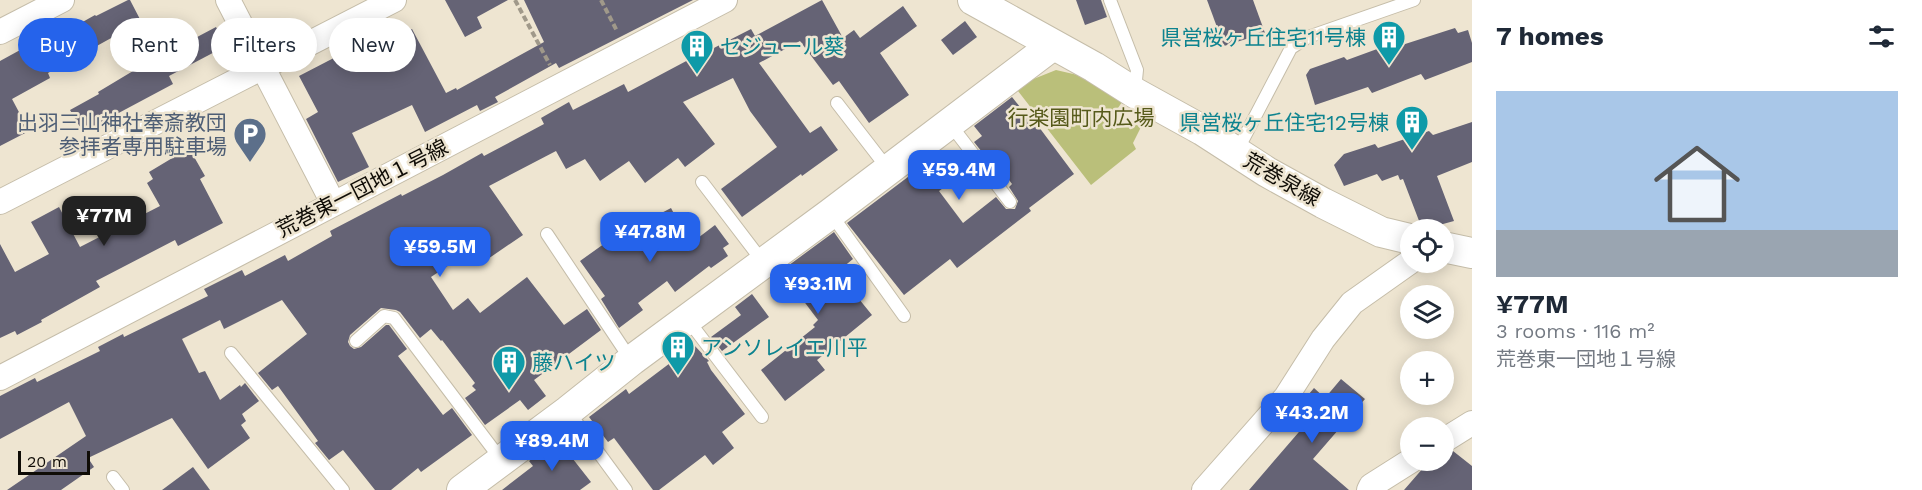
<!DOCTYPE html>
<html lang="en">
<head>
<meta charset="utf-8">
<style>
	body { margin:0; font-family:"Work Sans","Noto Sans JP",sans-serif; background:#f2f2f3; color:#1f2937; height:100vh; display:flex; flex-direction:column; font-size:22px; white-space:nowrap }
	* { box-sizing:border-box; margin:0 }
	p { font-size:20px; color:#747a83 }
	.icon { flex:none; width:33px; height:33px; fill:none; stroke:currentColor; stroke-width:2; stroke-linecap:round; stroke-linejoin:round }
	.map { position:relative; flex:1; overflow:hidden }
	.drawer { display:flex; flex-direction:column; background:#fff; width:450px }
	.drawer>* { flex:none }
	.banner { position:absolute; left:18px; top:18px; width:570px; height:54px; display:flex; gap:12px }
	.fabs { position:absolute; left:1400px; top:219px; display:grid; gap:12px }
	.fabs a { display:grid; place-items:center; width:54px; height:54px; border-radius:50%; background:#fff; box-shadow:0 3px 15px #0003; font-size:30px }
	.scale { position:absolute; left:18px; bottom:15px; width:72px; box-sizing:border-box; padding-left:6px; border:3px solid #0f0c06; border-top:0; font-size:16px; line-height:21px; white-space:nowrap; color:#0f0c06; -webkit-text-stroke:4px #eee5d1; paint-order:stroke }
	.price { position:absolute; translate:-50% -51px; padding:0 14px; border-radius:12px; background:#2563eb; color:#fff; font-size:20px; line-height:39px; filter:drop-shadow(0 2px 3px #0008) }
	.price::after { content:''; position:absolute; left:50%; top:36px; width:18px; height:14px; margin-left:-9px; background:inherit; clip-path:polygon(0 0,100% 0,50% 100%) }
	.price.on { background:#222; color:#fff }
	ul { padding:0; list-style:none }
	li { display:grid; align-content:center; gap:12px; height:318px; padding:0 24px }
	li+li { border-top:2px solid #e0e1e3 }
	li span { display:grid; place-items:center; height:186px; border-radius:0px; color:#555 }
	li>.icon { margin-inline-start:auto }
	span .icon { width:108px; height:108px; fill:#fffc; stroke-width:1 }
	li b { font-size:26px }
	h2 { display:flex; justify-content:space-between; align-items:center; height:72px; padding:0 24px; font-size:26px }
	.pill { padding:0 21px; border-radius:27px; background:#fff; box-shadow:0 3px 15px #0003; font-size:21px; line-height:54px }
	.pill.on { background:#2563eb; color:#fff }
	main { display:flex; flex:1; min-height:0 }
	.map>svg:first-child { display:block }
	.green { fill:#babf7a }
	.building { fill:#656375 }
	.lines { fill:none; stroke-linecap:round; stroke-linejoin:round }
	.service-casing { stroke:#c5bda9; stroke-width:14 }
	.minor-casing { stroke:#c5bda9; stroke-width:26 }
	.tertiary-casing { stroke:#c5bda9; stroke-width:32 }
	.path { stroke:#a0998a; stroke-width:4; stroke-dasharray:6 3; stroke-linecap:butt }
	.service { stroke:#fff; stroke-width:12 }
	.minor { stroke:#fff; stroke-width:24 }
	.tertiary { stroke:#fff; stroke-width:30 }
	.labels { text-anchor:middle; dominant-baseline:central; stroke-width:5; stroke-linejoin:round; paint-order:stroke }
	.culture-label { font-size:21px; fill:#0d838f; stroke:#eee5d1; text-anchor:start }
	.park-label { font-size:21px; fill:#565a1a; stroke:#eee5d1 }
	.service-label { font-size:21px; fill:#4e5e75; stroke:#eee5d1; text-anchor:end }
	.street-label { font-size:21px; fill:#0f0c06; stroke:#eee5d1 }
</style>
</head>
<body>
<main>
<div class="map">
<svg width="1472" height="490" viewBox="0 0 1472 490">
	<rect width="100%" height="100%" fill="#eee5d1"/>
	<!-- green -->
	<path class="green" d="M 1056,70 L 1082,76 L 1122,102 L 1114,114 L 1141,127 L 1133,143 L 1136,149 L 1091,185 L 1018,91 L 1026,82 Z"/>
	<!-- building -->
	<g class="building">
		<path d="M 128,0 L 130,0 L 143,25 L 114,40 L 113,37 L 48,73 L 50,78 L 12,99 L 29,131 L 0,146 L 0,61 L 53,32 L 56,37 L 95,15 L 96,16 Z"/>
		<path d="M 445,0 L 508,0 L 477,17 L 482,28 L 465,37 Z"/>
		<path d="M 524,0 L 693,0 L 559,68 L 556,63 L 495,97 L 498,102 L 480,111 L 477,105 L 425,132 L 412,105 L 352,133 L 369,167 L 338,182 L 306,119 L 318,112 L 299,76 L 355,47 L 360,56 L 412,29 L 446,93 L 456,88 L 457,90 L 544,42 Z"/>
		<path d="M 822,0 L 843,38 L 854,30 L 860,38 L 903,6 L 917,26 L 880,53 L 909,95 L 869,123 L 839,81 L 833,85 L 800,41 L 759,63 L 810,133 L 821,126 L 838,150 L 802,176 L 801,174 L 742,217 L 721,189 L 777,147 L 750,111 L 733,78 L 683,102 L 715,144 L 685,167 L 678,158 L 645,183 L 629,161 L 600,181 L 585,159 L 566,169 L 556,151 L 489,186 L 523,235 L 479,265 L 470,251 L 431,277 L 453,310 L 468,298 L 480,313 L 527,277 L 564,325 L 587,309 L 601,330 L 534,380 L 546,396 L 528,410 L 520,400 L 485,425 L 465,398 L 476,390 L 472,386 L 475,383 L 442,340 L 441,341 L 431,329 L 420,338 L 400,312 L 396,310 L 381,308 L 350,335 L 348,342 L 350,346 L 354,349 L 361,347 L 386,325 L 389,325 L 407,349 L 398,356 L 443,415 L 452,408 L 472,435 L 421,472 L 418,468 L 391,490 L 375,490 L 343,450 L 329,460 L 315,443 L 318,441 L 278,386 L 272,390 L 258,373 L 307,334 L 282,300 L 224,329 L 220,320 L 182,339 L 199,373 L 205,371 L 220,400 L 240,385 L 241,387 L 245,383 L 259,401 L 242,414 L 246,421 L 241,425 L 250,438 L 208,469 L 172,418 L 88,458 L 94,467 L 61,490 L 7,490 L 86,436 L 69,402 L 0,439 L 0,396 L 35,378 L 37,382 L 100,351 L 98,347 L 123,334 L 124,337 L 208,296 L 204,289 L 242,270 L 245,276 L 285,255 L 288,261 L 332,236 L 330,231 L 401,194 L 402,196 L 443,175 L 482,153 L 484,156 L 544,124 L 541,118 L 569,102 L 573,110 L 624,84 L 628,92 L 707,50 L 708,51 L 751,29 L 755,36 Z"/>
		<path d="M 1076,0 L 1101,0 L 1107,17 L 1085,25 Z"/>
		<path d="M 1207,0 L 1253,0 L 1265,33 L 1224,46 Z"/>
		<path d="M 965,21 L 977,37 L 953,55 L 941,40 Z"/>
		<path d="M 216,27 L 226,46 L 169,76 L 173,84 L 83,132 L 70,110 L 99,94 L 98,92 L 133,71 Z"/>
		<path d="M 1455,28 L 1458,33 L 1468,30 L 1472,43 L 1472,62 L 1425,80 L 1421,74 L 1372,93 L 1368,87 L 1315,105 L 1306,75 L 1310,69 L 1344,57 L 1347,60 L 1399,41 L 1402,45 Z"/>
		<path d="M 1012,97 L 1025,113 L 1027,111 L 1074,174 L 1029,208 L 1031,211 L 957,268 L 950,259 L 904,295 L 847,223 L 941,152 L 948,161 L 961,151 L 973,167 L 939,191 L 963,223 L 996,197 L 1006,209 L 1015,209 L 1018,201 L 1009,187 L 1012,184 L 990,154 L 986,157 L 974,142 L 982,136 L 974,126 Z"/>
		<path d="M 1472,122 L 1472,162 L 1437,176 L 1454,221 L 1432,227 L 1430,223 L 1421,226 L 1403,179 L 1400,180 L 1398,175 L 1382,181 L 1377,174 L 1344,186 L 1334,165 L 1344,154 L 1375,144 L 1378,148 L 1429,131 L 1433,135 Z"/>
		<path d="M 189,148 L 205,176 L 200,179 L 223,223 L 178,246 L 175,240 L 96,281 L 100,287 L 41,320 L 42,322 L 17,335 L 15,331 L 0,338 L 0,244 L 15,272 L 49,254 L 31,222 L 59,207 L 80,247 L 160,206 L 147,183 L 153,179 L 149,172 Z"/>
		<path d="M 671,208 L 690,244 L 715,225 L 729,244 L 723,248 L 728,256 L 711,268 L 709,266 L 675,292 L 667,281 L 638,303 L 643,310 L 619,328 L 601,299 L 605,296 L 580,261 L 608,241 Z"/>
		<path d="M 834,232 L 853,259 L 837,272 L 872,315 L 817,360 L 825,370 L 785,401 L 761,370 L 815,327 L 813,325 L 818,320 L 781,271 Z"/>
		<path d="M 752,294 L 769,317 L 722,351 L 711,337 L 741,315 L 735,307 Z"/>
		<path d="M 694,345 L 709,361 L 707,362 L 711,370 L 745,414 L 722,432 L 734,448 L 713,465 L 705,455 L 659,490 L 653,490 L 614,438 L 608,442 L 589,417 L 626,389 L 629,394 Z"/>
		<path d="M 1341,379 L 1365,399 L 1313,459 L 1349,490 L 1249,490 L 1311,418 L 1298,407 L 1314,388 L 1325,398 Z"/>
		<path d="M 558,440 L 591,482 L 580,490 L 502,490 L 533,466 L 529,461 Z"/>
		<path d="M 1453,451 L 1472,466 L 1472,490 L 1404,490 L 1424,467 L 1427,460 L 1443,460 L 1445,455 Z"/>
		<path d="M 193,467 L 210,490 L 162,490 Z"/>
	</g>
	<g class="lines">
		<defs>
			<g id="service">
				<path d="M 1110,0 L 1137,70 L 1135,90"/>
				<path d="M 837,103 L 888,169"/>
				<path d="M 950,124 L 1010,202"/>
				<path d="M 1237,151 L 1291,48 L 1308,37 L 1414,0"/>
				<path d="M 702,182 L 763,262"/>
				<path d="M 831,214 L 904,316"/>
				<path d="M 547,234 L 631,360"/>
				<path d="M 688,320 L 762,417"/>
				<path d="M 356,341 L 384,316 L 394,318 L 502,461"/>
				<path d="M 231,353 L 343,490"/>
				<path d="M 568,411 L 626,490"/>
				<path d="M 113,477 L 123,490"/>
			</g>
			<g id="minor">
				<path d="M 228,0 L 333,203"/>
				<path d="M 0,32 L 62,0"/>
				<path d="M 0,202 L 394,0"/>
				<path d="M 0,378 L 725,0"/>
				<path d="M 1443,441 L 1472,423"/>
				<path d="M 1204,490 L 1286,397 L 1323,339 L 1352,303 L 1410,262"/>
				<path d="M 1369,490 L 1371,486 L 1412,460"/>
			</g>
			<g id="tertiary">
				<path d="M 973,0 L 1094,67 L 1135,93 L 1202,130 L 1267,172 L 1323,203 L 1381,232 L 1410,239"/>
				<path d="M 1443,247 L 1472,253"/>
				<path d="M 462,490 L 568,411 L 632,360 L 830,214 L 1053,45"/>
			</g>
		</defs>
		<!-- service casing -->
		<use href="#service" class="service-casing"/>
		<!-- minor casing -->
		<use href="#minor" class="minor-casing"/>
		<!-- tertiary casing -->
		<use href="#tertiary" class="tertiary-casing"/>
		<!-- path -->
		<g class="path">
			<path d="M 515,0 L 550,65"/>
			<path d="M 601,0 L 617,31"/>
		</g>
		<!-- service -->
		<use href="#service" class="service"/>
		<!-- minor -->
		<use href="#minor" class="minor"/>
		<!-- tertiary -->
		<use href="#tertiary" class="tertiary"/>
	</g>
	<!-- icons -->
	<defs>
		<symbol id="building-pin" viewBox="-11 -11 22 30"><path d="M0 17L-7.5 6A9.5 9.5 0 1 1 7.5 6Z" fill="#0f9aa8" stroke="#eee5d1"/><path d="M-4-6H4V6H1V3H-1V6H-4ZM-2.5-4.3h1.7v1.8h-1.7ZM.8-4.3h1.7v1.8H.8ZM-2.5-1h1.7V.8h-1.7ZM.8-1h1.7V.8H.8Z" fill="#fff"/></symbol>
		<symbol id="parking-pin" viewBox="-11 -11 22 30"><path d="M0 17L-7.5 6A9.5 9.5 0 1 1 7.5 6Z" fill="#5c6f8a" stroke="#eee5d1"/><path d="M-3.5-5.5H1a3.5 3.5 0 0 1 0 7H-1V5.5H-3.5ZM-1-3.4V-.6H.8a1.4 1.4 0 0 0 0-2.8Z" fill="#fff"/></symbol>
	</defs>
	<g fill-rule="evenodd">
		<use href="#building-pin" x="1370" y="18" width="38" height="52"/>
		<use href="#building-pin" x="678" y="27" width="38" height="52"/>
		<use href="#building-pin" x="1393" y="103" width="38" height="52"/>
		<use href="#parking-pin" x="231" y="115" width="38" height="52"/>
		<use href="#building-pin" x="659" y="328" width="38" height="52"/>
		<use href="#building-pin" x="490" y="343" width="38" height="52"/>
	</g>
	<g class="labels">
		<!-- culture labels -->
		<g class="culture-label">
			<text x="1366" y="37" text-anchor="end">県営桜ヶ丘住宅11号棟</text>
			<text x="720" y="46">セジュール葵</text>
			<text x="1389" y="122" text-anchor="end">県営桜ヶ丘住宅12号棟</text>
			<text x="701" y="347">アンソレイエ川平</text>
			<text x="532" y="362">藤ハイツ</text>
		</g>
		<!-- park labels -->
		<g class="park-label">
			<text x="1081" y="117">行楽園町内広場</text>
		</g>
		<!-- service labels -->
		<g class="service-label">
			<text x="227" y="122">出羽三山神社奉斎教団<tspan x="227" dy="24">参拝者専用駐車場</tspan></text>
		</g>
		<!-- street labels -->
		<g class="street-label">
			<text transform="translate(1282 179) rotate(30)">荒巻泉線</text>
			<text transform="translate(362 188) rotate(-27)">荒巻東一団地１号線</text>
		</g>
	</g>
</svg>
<div class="fabs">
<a><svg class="icon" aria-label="locate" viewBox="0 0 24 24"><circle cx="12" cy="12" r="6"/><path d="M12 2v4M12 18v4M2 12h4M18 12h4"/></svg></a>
<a><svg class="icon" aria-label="layers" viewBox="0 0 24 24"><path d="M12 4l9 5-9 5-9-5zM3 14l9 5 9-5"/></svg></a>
<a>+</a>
<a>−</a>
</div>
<div class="scale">20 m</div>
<b class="price" style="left:959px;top:201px">¥59.4M</b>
<b class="price on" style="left:104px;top:247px">¥77M</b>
<b class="price" style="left:650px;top:263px">¥47.8M</b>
<b class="price" style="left:440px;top:278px">¥59.5M</b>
<b class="price" style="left:818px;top:315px">¥93.1M</b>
<b class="price" style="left:1312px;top:444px">¥43.2M</b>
<b class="price" style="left:552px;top:472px">¥89.4M</b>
<div class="banner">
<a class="pill on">Buy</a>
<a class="pill">Rent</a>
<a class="pill">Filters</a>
<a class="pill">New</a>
</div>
</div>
<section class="drawer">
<h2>7 homes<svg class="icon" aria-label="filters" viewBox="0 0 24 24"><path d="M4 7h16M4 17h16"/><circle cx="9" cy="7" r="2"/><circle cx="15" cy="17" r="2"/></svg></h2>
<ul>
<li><span style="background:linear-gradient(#a9c7e8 75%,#9aa5b1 0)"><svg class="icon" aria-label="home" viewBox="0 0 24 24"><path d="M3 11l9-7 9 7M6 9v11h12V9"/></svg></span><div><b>¥77M</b><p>3 rooms · 116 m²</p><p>荒巻東一団地１号線</p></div></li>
</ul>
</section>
</main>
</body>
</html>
